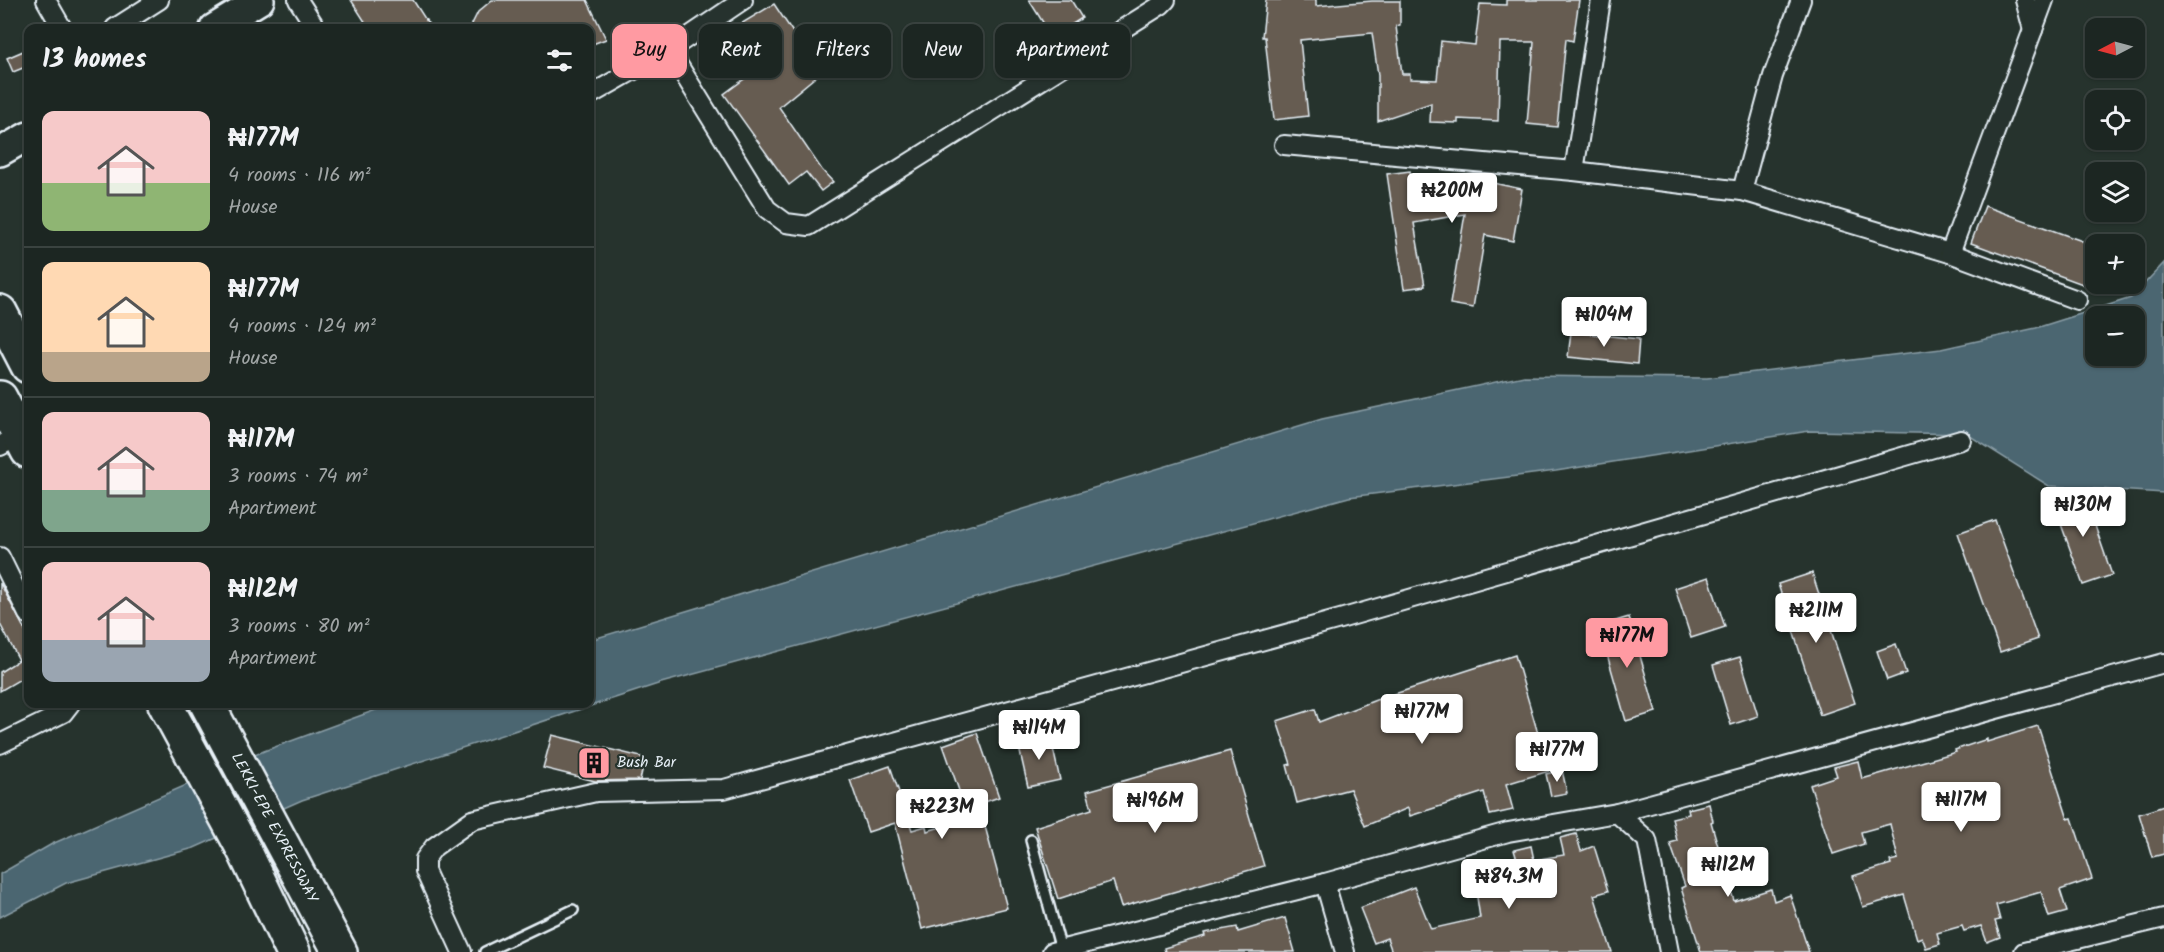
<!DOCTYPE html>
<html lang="en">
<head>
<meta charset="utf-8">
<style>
	body { margin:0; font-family:Kalam,sans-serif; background:#252e2a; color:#f1f3f6; height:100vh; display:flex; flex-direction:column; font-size:22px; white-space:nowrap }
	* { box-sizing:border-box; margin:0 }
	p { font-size:20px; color:#a0a5a5 }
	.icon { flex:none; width:33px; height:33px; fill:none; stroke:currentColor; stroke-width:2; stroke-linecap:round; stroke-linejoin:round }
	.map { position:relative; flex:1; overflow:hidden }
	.drawer { position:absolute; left:24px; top:24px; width:570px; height:684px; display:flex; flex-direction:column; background:#1c2622; border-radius:12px; box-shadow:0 2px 4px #0004,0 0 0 2px #3a4340 }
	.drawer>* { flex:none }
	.banner { position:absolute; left:612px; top:24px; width:570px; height:54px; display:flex; gap:12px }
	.needle { width:39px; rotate:264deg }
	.buttons { position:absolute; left:2085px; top:18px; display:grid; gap:12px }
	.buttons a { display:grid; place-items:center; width:60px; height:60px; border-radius:12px; background:#1c2622; box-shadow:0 2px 4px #0004,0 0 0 2px #3a4340; font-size:30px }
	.price { position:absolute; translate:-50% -51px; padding:0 14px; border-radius:6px; background:#fff; color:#222; font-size:20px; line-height:39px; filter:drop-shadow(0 2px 3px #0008) }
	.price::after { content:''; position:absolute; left:50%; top:36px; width:18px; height:14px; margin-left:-9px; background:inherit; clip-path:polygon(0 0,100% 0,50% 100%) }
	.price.selected { background:#ff9aa2; color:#111 }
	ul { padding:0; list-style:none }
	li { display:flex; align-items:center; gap:18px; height:150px; padding:0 18px }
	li+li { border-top:2px solid #3a4340 }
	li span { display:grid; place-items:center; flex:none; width:168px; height:120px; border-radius:12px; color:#555 }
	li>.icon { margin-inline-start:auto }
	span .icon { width:72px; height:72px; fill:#fffc; stroke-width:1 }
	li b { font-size:26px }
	h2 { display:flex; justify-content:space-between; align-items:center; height:72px; padding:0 18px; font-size:26px }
	.tag { padding:0 21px; border-radius:12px; background:#1c2622; box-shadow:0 2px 4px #0004,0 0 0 2px #3a4340; font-size:21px; line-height:54px }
	.tag.selected { background:#ff9aa2; color:#111 }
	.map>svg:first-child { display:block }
	.water { fill:#4c6671; stroke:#8a9ea7; stroke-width:1.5; fill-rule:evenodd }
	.building { fill:#665c51; stroke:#e8f1f8; stroke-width:1.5 }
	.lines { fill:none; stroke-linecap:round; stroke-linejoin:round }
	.lane-casing { stroke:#e8f1f8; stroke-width:14 }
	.street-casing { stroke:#e8f1f8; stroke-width:22 }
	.secondary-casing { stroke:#e8f1f8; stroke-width:32 }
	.highway-casing { stroke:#e8f1f8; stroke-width:38 }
	.lane { stroke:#26332d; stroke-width:9 }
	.street { stroke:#26332d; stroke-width:18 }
	.secondary { stroke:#26332d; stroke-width:27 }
	.highway { stroke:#26332d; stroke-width:33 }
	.labels { text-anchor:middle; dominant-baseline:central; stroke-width:4.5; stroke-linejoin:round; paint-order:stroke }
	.poi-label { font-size:15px; fill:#e8f1f8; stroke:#26332d; text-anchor:start }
	.street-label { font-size:15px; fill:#e8f1f8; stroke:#26332d }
</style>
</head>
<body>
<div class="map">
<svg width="2164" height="952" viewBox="0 0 2164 952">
	<rect width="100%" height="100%" fill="#26332d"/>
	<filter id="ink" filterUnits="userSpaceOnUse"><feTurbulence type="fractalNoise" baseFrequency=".0167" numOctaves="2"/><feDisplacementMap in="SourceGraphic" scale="12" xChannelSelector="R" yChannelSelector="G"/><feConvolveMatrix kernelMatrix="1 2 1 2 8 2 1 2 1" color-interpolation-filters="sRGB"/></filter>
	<g filter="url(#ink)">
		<!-- water -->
		<path class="water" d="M 2164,263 L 2164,493 L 2049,486 L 1967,434 L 1809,431 L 1556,471 L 1349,497 L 661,683 L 302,800 L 194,848 L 66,883 L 0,917 L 0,874 L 52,844 L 264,751 L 392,704 L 590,704 L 590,640 L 1322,419 L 1524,376 L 1707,378 L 1941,349 L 2036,328 L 2131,298 ZM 2096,316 L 2134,316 L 2134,356 L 2096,356 Z"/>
		<!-- building -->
		<g class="building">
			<path d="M 351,0 L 413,0 L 431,28 L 369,28 Z"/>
			<path d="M 492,0 L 587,0 L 606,39 L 590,45 L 590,28 L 470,28 L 478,12 Z"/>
			<path d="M 1029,0 L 1071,0 L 1082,18 L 1052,37 Z"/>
			<path d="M 1266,0 L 1316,0 L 1316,6 L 1372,1 L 1400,1 L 1400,25 L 1396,26 L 1402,74 L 1410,74 L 1410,79 L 1437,80 L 1441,41 L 1475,45 L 1480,4 L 1506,5 L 1506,0 L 1579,0 L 1573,41 L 1566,39 L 1557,127 L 1527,124 L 1534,42 L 1500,42 L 1498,121 L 1458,119 L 1458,123 L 1430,122 L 1431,103 L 1378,121 L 1378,75 L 1372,33 L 1300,40 L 1308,116 L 1274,120 L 1265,37 L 1262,37 Z"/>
			<path d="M 774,4 L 812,61 L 816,58 L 825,69 L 779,107 L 822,170 L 833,182 L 821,191 L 806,172 L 789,185 L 724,94 L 755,71 L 729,31 Z"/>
			<path d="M 28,49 L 28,66 L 13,72 L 7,58 Z"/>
			<path d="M 1410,171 L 1411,185 L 1449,179 L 1483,181 L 1522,189 L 1513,241 L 1485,235 L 1473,308 L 1450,304 L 1465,214 L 1414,223 L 1425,286 L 1404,289 L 1387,174 Z"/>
			<path d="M 1985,206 L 2096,246 L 2096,289 L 1971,243 Z"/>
			<path d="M 1571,332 L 1639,339 L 1637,364 L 1568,357 Z"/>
			<path d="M 2083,491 L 2112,575 L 2083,585 L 2053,502 Z"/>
			<path d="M 1995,520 L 2038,639 L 2000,652 L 1958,533 Z"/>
			<path d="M 1812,573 L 1855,703 L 1820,715 L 1778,584 Z"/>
			<path d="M 1709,577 L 1725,627 L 1691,638 L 1675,588 Z"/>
			<path d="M 0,583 L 28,636 L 28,678 L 27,675 L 0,691 L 0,672 L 19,660 L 0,624 Z"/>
			<path d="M 1629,617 L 1656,712 L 1626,721 L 1599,626 Z"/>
			<path d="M 1896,644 L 1906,673 L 1887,680 L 1877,651 Z"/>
			<path d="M 1515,655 L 1549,771 L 1506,784 L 1513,810 L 1490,815 L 1484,792 L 1410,816 L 1408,808 L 1365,826 L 1350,789 L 1297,803 L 1287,765 L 1291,764 L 1277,721 L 1315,709 L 1319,722 L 1376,700 Z"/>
			<path d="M 1740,657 L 1758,716 L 1731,725 L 1713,665 Z"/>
			<path d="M 2038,726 L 2068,819 L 2072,818 L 2092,879 L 2060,890 L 2067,912 L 2049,917 L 2041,892 L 1996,905 L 2000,920 L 1995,921 L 2000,937 L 1987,942 L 1981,926 L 1964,931 L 1962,926 L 1937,933 L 1940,944 L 1926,948 L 1922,937 L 1917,939 L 1904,895 L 1863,907 L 1853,876 L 1891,864 L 1890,861 L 1898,859 L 1890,824 L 1861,832 L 1864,844 L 1833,854 L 1810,785 L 1837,776 L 1834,767 L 1858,761 L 1862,779 L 1956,752 L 1955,750 L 1987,739 L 1987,742 Z"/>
			<path d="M 977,733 L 999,797 L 979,804 L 1007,908 L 922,929 L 895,823 L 868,832 L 850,780 L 890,766 L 912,830 L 926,826 L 927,831 L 969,819 L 943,745 Z"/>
			<path d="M 552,735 L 645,758 L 640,780 L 595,781 L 543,768 Z"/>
			<path d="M 1050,735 L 1060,780 L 1028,787 L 1018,743 Z"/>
			<path d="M 1230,751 L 1264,866 L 1121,907 L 1113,881 L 1058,899 L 1035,827 L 1092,809 L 1087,791 Z"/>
			<path d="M 1562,770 L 1567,793 L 1551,796 L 1546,774 Z"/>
			<path d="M 1709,804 L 1713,821 L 1711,822 L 1734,901 L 1771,889 L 1774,901 L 1790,895 L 1809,952 L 1701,952 L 1681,888 L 1685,886 L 1670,843 L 1677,841 L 1672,818 L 1689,814 L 1688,809 Z"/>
			<path d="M 2164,806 L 2164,854 L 2152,857 L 2139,814 Z"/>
			<path d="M 1576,834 L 1581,851 L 1594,846 L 1608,891 L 1594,895 L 1612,952 L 1392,952 L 1387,938 L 1374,943 L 1360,908 L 1414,887 L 1431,929 L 1480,918 L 1473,870 L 1518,863 L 1514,850 L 1531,846 L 1534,860 L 1564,855 L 1560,838 Z"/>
			<path d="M 1285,918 L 1295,952 L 1165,952 L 1164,948 L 1205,936 L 1204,933 L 1237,927 L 1238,932 Z"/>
		</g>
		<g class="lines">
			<defs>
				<g id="lane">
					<path d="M 1031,840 L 1061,950"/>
					<path d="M 485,952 L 573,910"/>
				</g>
				<g id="street">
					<path d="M 46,0 L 62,28"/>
					<path d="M 298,0 L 316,28"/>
					<path d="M 1801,0 L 1773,76 L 1742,191 L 1950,253 L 2077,300"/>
					<path d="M 2025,0 L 2033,30"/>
					<path d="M 115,28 L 159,0"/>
					<path d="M 669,50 L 767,209 L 786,223 L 809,226 L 1161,5 L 1166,0"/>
					<path d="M 590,95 L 669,50 L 743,0"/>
					<path d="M 1284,145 L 1574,171 L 1742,191"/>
					<path d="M 1574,171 L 1601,0"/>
					<path d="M 1950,253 L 2044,0"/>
					<path d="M 0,446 L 20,435"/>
					<path d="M 0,557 L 28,614"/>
					<path d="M 0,744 L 63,713 L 70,704"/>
					<path d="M 1617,813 L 2164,663"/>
					<path d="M 1325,883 L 1345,952"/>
					<path d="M 462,952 L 425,871 L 425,859 L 434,847 L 472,820 L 596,792 L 724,789 L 1340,619 L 1961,440"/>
					<path d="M 1052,952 L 1325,883 L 1508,832 L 1617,813 L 1647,840 L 1669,952"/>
					<path d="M 2024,952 L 2164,918"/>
				</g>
				<g id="secondary">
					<path d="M 214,28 L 260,0"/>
					<path d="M 0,152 L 28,136"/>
				</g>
				<g id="highway">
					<path d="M 0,312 L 28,366"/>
					<path d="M 0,398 L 28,451"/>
					<path d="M 165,704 L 244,850 L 293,952"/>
					<path d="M 207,704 L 340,952"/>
				</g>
			</defs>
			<!-- lane casing -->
			<use href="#lane" class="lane-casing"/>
			<!-- street casing -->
			<use href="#street" class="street-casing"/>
			<!-- secondary casing -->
			<use href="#secondary" class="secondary-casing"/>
			<!-- highway casing -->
			<use href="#highway" class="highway-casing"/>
			<!-- lane -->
			<use href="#lane" class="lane"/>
			<!-- street -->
			<use href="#street" class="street"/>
			<!-- secondary -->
			<use href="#secondary" class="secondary"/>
			<!-- highway -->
			<use href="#highway" class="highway"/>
		</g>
	</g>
	<!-- icons -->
	<defs>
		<symbol id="building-square" viewBox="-11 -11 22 22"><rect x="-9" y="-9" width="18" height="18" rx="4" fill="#ff9aa2" stroke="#26332d"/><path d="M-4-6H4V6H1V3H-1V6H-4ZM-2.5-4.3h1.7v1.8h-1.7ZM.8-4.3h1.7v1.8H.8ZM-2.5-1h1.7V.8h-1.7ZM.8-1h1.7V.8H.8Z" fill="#111"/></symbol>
	</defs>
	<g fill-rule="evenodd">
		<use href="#building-square" x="575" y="744" width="38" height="38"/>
	</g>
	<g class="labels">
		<!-- poi labels -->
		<g class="poi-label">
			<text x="617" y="763">Bush Bar</text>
		</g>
		<!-- street labels -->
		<g class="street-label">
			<text transform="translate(274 828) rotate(62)">LEKKI-EPE EXPRESSWAY</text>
		</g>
	</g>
</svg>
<div class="buttons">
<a><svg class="needle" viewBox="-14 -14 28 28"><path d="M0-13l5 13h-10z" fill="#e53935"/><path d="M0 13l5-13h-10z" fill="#a0a5a5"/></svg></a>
<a><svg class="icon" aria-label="locate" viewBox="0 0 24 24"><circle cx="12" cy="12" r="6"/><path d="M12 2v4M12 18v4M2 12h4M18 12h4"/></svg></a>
<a><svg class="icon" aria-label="layers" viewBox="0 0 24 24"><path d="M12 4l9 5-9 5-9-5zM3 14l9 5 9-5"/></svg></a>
<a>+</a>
<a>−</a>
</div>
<b class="price" style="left:1452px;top:224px">₦200M</b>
<b class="price" style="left:1604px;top:348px">₦104M</b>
<b class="price" style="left:2083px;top:538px">₦130M</b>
<b class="price" style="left:1816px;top:644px">₦211M</b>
<b class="price selected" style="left:1627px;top:669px">₦177M</b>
<b class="price" style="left:1422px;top:745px">₦177M</b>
<b class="price" style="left:1039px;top:761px">₦114M</b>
<b class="price" style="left:1557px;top:783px">₦177M</b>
<b class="price" style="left:1961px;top:833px">₦117M</b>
<b class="price" style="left:1155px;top:834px">₦196M</b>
<b class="price" style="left:942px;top:840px">₦223M</b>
<b class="price" style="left:1728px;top:898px">₦112M</b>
<b class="price" style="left:1509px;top:910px">₦84.3M</b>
<div class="banner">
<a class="tag selected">Buy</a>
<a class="tag">Rent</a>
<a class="tag">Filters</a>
<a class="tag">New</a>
<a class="tag">Apartment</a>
</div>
<section class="drawer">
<h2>13 homes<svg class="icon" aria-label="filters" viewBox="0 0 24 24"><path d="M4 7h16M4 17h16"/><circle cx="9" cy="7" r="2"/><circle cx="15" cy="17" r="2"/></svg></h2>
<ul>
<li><span style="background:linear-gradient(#f6c9c9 60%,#8fb573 0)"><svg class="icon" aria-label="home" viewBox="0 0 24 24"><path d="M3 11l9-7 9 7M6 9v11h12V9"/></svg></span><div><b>₦177M</b><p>4 rooms · 116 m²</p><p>House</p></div></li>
<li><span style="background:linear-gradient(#ffd9b3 75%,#b9a48a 0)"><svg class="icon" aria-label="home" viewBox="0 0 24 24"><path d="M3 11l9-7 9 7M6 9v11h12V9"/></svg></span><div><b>₦177M</b><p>4 rooms · 124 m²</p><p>House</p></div></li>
<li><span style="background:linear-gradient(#f6c9c9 65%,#7fa58c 0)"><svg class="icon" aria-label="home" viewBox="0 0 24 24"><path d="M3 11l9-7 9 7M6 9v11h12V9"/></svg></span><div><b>₦117M</b><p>3 rooms · 74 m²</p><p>Apartment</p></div></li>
<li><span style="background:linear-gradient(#f6c9c9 65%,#9aa5b1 0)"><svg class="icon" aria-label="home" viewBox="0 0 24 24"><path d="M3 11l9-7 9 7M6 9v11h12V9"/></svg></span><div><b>₦112M</b><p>3 rooms · 80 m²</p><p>Apartment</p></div></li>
</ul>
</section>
</div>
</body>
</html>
